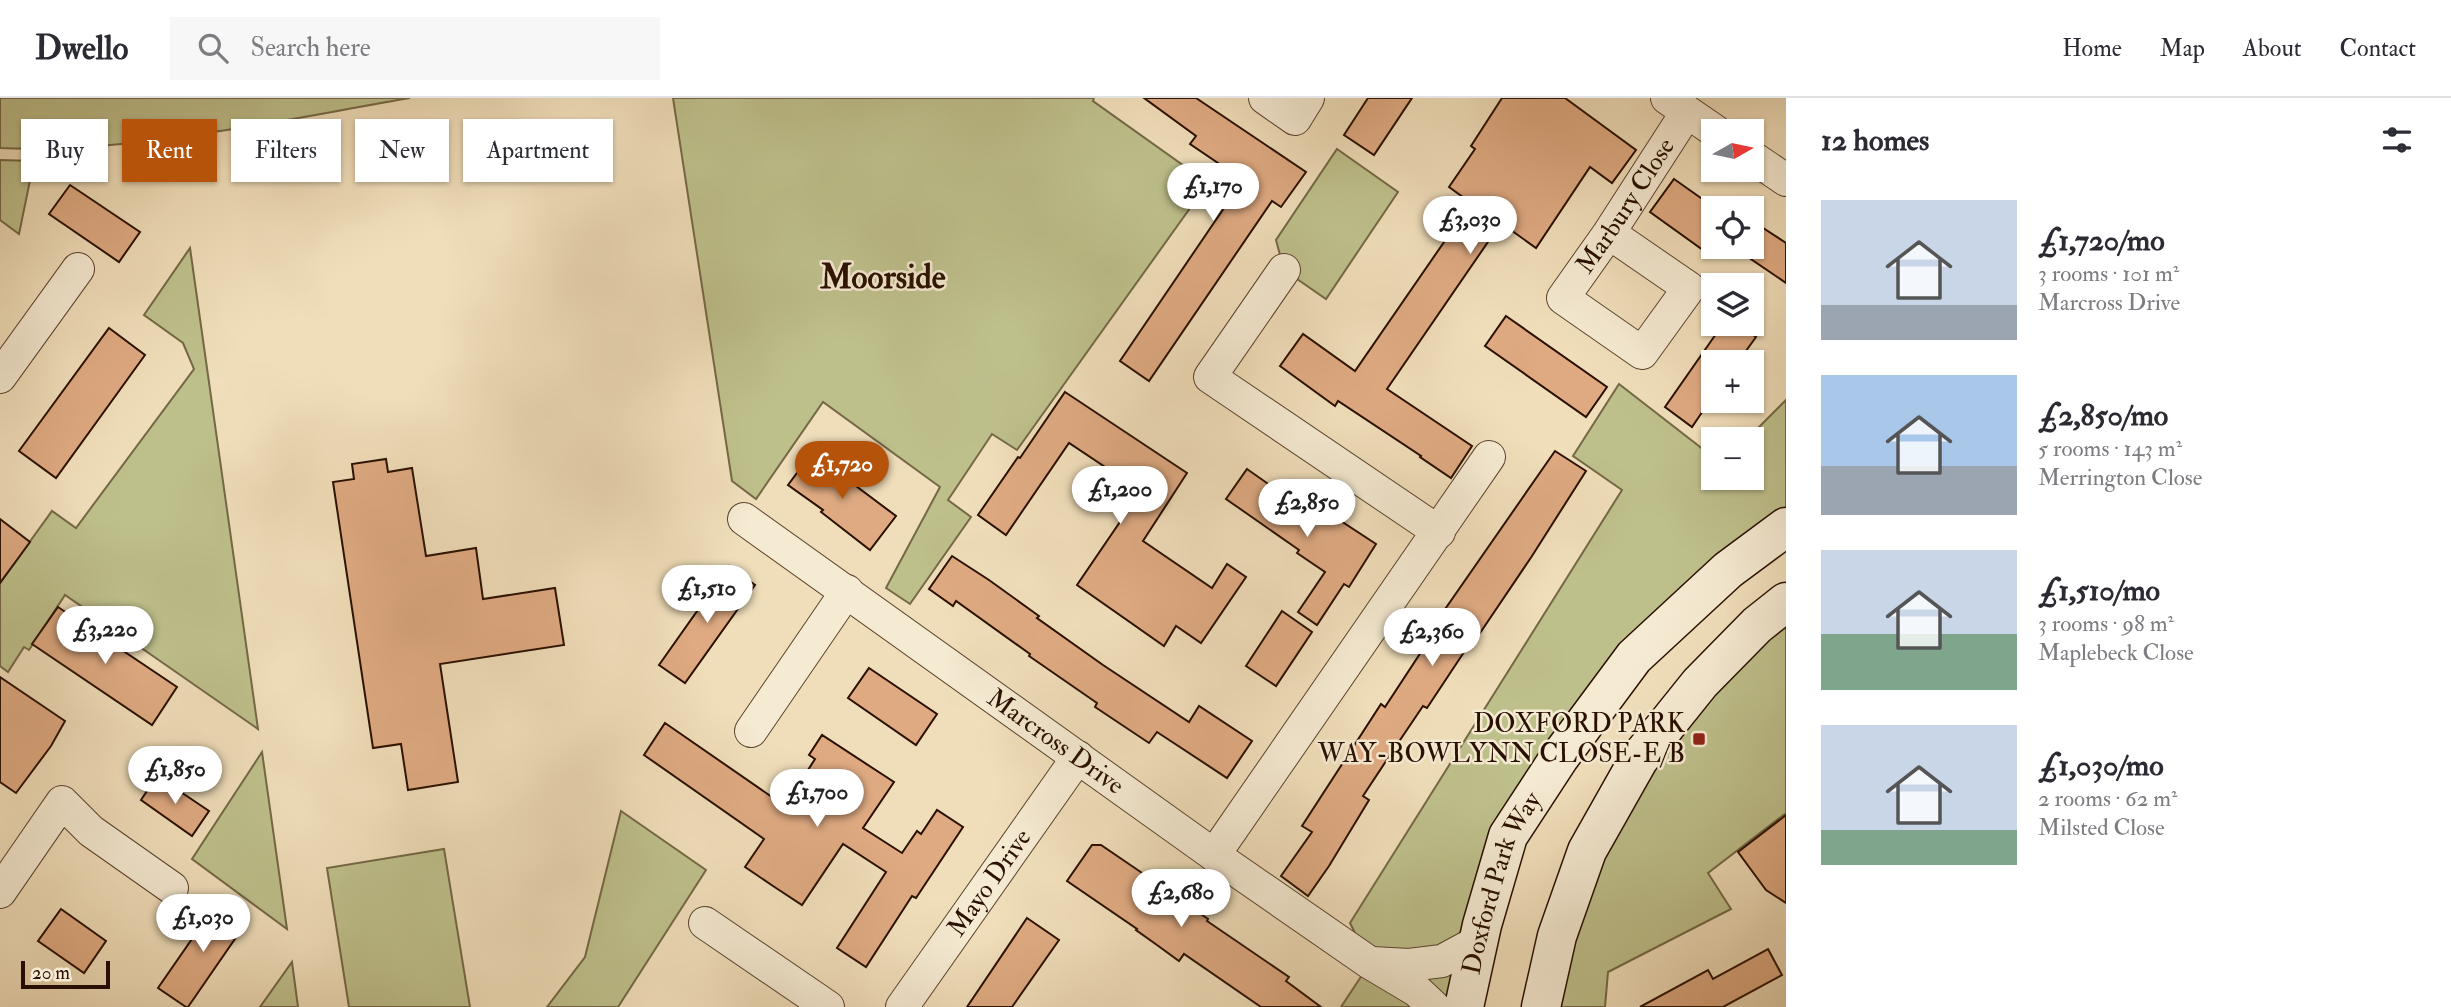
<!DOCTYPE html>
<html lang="en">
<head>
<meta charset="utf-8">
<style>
	body { margin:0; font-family:"IM FELL Double Pica",serif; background:#f7f7f7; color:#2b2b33; height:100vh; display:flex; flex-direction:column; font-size:26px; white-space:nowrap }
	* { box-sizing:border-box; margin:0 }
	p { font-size:23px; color:#7c7c81 }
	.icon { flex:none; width:38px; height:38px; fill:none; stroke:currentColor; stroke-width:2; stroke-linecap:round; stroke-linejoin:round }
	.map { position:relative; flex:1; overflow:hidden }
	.sheet { display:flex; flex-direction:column; background:#fff; width:665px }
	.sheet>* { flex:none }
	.top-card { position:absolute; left:21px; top:21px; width:665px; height:63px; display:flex; gap:14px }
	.needle { width:46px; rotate:81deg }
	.fabs { position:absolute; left:1701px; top:21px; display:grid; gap:14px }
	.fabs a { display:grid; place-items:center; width:63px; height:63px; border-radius:0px; background:#fff; box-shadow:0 2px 5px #0004; font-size:35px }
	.scale { position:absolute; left:21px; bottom:18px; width:89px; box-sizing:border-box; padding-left:7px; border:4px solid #2a1000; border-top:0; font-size:19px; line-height:24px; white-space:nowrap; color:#2a1000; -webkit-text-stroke:5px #f5ead2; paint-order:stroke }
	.price { position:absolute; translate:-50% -60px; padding:0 16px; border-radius:24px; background:#fff; color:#222; font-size:23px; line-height:46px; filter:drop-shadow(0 2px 4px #0008) }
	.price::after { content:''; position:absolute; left:50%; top:42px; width:21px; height:16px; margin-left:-10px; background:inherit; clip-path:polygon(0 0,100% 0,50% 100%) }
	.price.selected { background:#b45309; color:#fff }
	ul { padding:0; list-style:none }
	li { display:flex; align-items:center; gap:21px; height:175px; padding:0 35px }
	li span { display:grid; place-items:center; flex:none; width:196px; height:140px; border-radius:0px; color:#555 }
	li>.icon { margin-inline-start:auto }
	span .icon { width:84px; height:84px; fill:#fffc; stroke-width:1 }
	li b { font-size:30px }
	h2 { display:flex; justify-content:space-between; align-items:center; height:84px; padding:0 35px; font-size:30px }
	.pill { padding:0 24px; border-radius:0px; background:#fff; box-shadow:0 2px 5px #0004; font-size:24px; line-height:63px }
	.pill.selected { background:#b45309; color:#fff }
	header { display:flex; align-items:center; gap:42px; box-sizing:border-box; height:98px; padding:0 35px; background:#fff; border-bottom:2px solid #e1e1e2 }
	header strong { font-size:33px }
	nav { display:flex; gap:38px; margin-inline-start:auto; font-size:24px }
	.search { width:490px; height:63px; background:#f7f7f7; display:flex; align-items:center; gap:18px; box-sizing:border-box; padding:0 24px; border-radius:0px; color:#7c7c81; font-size:26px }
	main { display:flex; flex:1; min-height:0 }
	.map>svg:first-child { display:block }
	.green { fill:#bec08c; stroke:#746846; stroke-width:2 }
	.building { fill:#dfaa82; stroke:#2a1000; stroke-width:2 }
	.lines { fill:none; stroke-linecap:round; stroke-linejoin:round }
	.street-casing { stroke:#5c442e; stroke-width:34 }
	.secondary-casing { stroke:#2a1000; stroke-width:41 }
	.street { stroke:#f5ead2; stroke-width:32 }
	.secondary { stroke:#f5ead2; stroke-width:38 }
	.poi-dot { fill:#8f2418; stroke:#f5ead2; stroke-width:2.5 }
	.labels { text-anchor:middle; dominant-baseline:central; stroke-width:5; stroke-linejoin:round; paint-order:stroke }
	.street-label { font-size:26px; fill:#2a1000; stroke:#f5ead2 }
	.poi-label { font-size:26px; fill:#2a1000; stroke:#f5ead2; text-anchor:end }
	.district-label { font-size:33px; font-weight:bold; fill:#2a1000; stroke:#f5ead2 }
</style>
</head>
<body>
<header>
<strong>Dwello</strong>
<div class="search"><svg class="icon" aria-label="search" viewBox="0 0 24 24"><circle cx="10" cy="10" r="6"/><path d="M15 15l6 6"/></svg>Search here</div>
<nav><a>Home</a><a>Map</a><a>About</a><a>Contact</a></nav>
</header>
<main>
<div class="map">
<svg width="1786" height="909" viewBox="0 0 1786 909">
	<rect width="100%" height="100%" fill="#f0deba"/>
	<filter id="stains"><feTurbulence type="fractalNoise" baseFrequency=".00286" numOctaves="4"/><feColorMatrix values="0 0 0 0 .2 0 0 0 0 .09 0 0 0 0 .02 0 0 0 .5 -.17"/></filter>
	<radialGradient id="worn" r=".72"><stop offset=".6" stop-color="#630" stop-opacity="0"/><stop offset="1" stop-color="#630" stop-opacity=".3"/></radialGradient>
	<!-- green -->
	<g class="green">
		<path d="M 0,0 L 410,0 C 276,23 136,55 0,50 Z"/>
		<path d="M 673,0 L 1094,0 L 1093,3 L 1208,85 L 1017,352 L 992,336 L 948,402 L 971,419 L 910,506 L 886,490 L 940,389 L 823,304 L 756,401 L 732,383 Z"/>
		<path d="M 1337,51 L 1398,94 L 1326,201 L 1284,172 L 1276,142 Z"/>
		<path d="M 0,62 L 34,63 L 19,136 L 0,122 Z"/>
		<path d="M 190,150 L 258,631 L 65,497 L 29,552 L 24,549 L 8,574 L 0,568 L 0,485 L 52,413 L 76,430 L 194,271 L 183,245 L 144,217 Z"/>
		<path d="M 1619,286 L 1713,359 L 1713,380 L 1752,380 L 1752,341 L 1747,341 L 1786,302 L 1786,429 L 1728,472 L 1508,738 L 1465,909 L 1341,909 L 1370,865 L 1350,825 L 1622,392 L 1573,358 Z"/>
		<path d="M 1786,504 L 1786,715 L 1708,775 L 1731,811 L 1608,874 L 1605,909 L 1541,909 L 1587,753 Z"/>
		<path d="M 262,654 L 287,831 L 192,761 Z"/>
		<path d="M 621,713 L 706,772 L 618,909 L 547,909 L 585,859 Z"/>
		<path d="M 444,751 L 470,909 L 349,909 L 327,770 Z"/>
		<path d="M 292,864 L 298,909 L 260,909 Z"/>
	</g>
	<!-- building -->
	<g class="building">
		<path d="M 1144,0 L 1196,0 L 1306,74 L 1281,109 L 1272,103 L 1149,283 L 1120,263 L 1243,82 L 1190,46 L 1196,38 Z"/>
		<path d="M 1368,0 L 1412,0 L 1374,57 L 1344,37 Z"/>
		<path d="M 1502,0 L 1565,0 L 1636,52 L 1612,85 L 1590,69 L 1536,150 L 1501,125 L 1387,291 L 1472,348 L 1451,380 L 1420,359 L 1421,358 L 1338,303 L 1335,308 L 1280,268 L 1303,236 L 1355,273 L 1471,105 L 1449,89 L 1475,51 L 1471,48 Z"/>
		<path d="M 1674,81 L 1715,110 L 1713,110 L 1713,137 L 1703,152 L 1650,114 Z"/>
		<path d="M 70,87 L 140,134 L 119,164 L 49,116 Z"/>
		<path d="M 1757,126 L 1786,145 L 1786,185 L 1739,153 L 1742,149 L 1752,149 L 1752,134 Z"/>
		<path d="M 1506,218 L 1607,289 L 1586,319 L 1485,248 Z"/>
		<path d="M 1723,226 L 1738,226 L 1756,239 L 1738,264 L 1713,264 L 1713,298 L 1692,329 L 1665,309 Z"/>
		<path d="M 109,230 L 145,257 L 56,380 L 19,353 Z"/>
		<path d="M 1065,294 L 1187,375 L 1143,443 L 1212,490 L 1227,466 L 1246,479 L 1201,545 L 1176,528 L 1164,548 L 1077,487 L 1141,393 L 1069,345 L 1006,437 L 978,417 L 1018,359 L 1020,360 Z"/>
		<path d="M 1555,353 L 1586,373 L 1532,458 L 1476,541 L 1474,539 L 1427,610 L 1423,608 L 1392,654 L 1363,698 L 1369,702 L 1329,768 L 1308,798 L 1281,778 L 1312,734 L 1302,728 L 1381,606 L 1385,609 L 1444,519 L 1441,517 Z"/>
		<path d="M 812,355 L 896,418 L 870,452 L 821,414 L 823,412 L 788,387 Z"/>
		<path d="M 386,361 L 388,374 L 412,370 L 426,458 L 476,450 L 483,501 L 555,490 L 564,547 L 440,566 L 458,684 L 408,692 L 401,646 L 373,650 L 333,384 L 354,381 L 352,366 Z"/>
		<path d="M 1247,371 L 1318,421 L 1324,412 L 1376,446 L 1349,489 L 1344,486 L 1317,527 L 1298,514 L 1325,474 L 1297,455 L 1299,452 L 1226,401 Z"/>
		<path d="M 0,421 L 30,444 L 0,485 Z"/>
		<path d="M 952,458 L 989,482 L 1039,518 L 1037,520 L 1103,567 L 1189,624 L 1199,608 L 1252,643 L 1227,680 L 1157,634 L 1149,645 L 1095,609 L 1097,605 L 1029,558 L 1030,556 L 956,503 L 953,508 L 929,491 Z"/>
		<path d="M 729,468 L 755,487 L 685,585 L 659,567 Z"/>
		<path d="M 58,509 L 177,589 L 152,627 L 32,546 Z"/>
		<path d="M 1282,513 L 1312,534 L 1276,588 L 1246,568 Z"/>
		<path d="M 869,570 L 937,616 L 916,647 L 848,600 Z"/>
		<path d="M 0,579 L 65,623 L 51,648 L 16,695 L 0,684 Z"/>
		<path d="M 665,625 L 785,708 L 815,661 L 809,657 L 822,637 L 894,684 L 863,730 L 902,755 L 917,733 L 921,736 L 937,712 L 963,729 L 916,800 L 912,798 L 866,869 L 837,850 L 886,774 L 843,746 L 802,807 L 773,788 L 745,769 L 764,741 L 644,657 Z"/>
		<path d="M 157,678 L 209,713 L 192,738 L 141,702 Z"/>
		<path d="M 1786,717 L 1786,805 L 1766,792 L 1738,754 Z"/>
		<path d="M 1092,747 L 1101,747 L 1170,794 L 1208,821 L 1207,823 L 1289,879 L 1286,883 L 1321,909 L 1261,909 L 1184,856 L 1179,863 L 1157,847 L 1136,832 L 1137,831 L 1067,783 Z"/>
		<path d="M 219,802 L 248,822 L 188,909 L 186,909 L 158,890 Z"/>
		<path d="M 61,811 L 106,843 L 84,875 L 38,843 Z"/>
		<path d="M 1027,820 L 1059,842 L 1012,909 L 967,909 Z"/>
		<path d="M 1768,851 L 1782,877 L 1723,909 L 1640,909 L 1708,872 L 1713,881 Z"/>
	</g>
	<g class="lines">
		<defs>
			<g id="street">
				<path d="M 1265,0 L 1295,21 L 1308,0"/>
				<path d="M 1667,0 L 1715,33"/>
				<path d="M 1752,59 L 1786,82"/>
				<path id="s1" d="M 1609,135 L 1689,190 L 1642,255 L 1563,200 L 1609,135 L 1687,14"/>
				<path d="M 1284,172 L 1210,279 L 1439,434"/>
				<path d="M 0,279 L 78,171"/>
				<path id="s2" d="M 744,421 L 1214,757 L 1370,865 L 1417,893 L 1434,909"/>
				<path d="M 751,633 L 847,493"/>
				<path d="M 1214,757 L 1489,359"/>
				<path d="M 0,794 L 62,704 L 91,733 L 172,790"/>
				<path d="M 705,825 L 828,909"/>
				<path d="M 1372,865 L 1409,867 L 1442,863 L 1479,843"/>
				<path id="s3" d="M 902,909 L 1078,659"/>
			</g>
			<g id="secondary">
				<path id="s4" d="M 1464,909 L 1482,827 L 1508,738 L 1559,660 L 1634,559 L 1728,472 L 1786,429"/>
				<path d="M 1541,909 L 1557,838 L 1587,753 L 1639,661 L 1700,585 L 1757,527 L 1786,504"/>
			</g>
		</defs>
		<!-- street casing -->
		<use href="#street" class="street-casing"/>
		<!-- secondary casing -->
		<use href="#secondary" class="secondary-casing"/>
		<!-- street -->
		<use href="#street" class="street"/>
		<!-- secondary -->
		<use href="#secondary" class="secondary"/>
	</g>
	<!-- markers -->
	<rect class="poi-dot" x="1692" y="634" width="14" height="14" rx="3.5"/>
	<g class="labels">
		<!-- street labels -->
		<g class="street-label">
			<text stroke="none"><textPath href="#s1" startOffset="385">Marbury Close</textPath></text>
			<text stroke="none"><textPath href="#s2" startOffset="383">Marcross Drive</textPath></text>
			<text stroke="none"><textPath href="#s3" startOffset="152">Mayo Drive</textPath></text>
			<text stroke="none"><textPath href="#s4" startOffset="130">Doxford Park Way</textPath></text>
		</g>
		<!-- poi labels -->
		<g class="poi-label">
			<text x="1685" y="626">DOXFORD PARK<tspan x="1685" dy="30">WAY-BOWLYNN CLOSE-E/B</tspan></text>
		</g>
		<!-- district labels -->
		<g class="district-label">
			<text x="883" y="179">Moorside</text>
		</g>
	</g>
	<rect width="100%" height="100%" filter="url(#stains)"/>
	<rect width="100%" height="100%" fill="url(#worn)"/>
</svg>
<div class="fabs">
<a><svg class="needle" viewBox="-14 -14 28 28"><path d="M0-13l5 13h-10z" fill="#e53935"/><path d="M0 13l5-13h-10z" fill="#7c7c81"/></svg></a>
<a><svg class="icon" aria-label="locate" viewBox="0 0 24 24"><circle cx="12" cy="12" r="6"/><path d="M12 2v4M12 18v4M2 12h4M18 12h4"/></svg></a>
<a><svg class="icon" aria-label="layers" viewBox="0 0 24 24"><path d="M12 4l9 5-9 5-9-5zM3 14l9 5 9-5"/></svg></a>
<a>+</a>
<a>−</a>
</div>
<div class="scale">20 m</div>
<b class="price" style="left:1213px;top:125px">£1,170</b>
<b class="price" style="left:1470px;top:158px">£3,030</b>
<b class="price selected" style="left:842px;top:403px">£1,720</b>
<b class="price" style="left:1120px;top:428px">£1,200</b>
<b class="price" style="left:1307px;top:441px">£2,850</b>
<b class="price" style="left:707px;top:527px">£1,510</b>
<b class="price" style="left:105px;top:568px">£3,220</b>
<b class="price" style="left:1432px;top:570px">£2,360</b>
<b class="price" style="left:175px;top:708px">£1,850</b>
<b class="price" style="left:817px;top:731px">£1,700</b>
<b class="price" style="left:1181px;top:831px">£2,680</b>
<b class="price" style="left:203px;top:856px">£1,030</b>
<div class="top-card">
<a class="pill">Buy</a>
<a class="pill selected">Rent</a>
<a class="pill">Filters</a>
<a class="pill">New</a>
<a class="pill">Apartment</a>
</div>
</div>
<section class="sheet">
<h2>12 homes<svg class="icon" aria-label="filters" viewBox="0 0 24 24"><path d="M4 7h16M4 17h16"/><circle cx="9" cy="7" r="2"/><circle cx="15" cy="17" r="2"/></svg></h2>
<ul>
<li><span style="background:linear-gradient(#c9d6e8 75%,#9aa5b1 0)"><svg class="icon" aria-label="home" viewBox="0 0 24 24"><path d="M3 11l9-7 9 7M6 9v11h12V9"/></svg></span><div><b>£1,720/mo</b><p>3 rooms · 101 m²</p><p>Marcross Drive</p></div></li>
<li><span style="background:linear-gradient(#a9c7e8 65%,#9aa5b1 0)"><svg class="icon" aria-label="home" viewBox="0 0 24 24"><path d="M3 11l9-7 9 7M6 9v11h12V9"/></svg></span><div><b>£2,850/mo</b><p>5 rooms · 143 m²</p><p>Merrington Close</p></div></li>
<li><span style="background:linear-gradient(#c9d6e8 60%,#7fa58c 0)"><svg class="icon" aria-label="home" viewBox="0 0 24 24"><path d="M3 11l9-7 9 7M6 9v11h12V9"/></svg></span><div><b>£1,510/mo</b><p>3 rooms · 98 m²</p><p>Maplebeck Close</p></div></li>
<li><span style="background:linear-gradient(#c9d6e8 75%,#7fa58c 0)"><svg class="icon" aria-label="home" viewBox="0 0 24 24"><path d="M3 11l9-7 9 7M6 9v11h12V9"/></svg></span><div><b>£1,030/mo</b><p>2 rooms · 62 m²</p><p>Milsted Close</p></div></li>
</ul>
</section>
</main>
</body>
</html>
